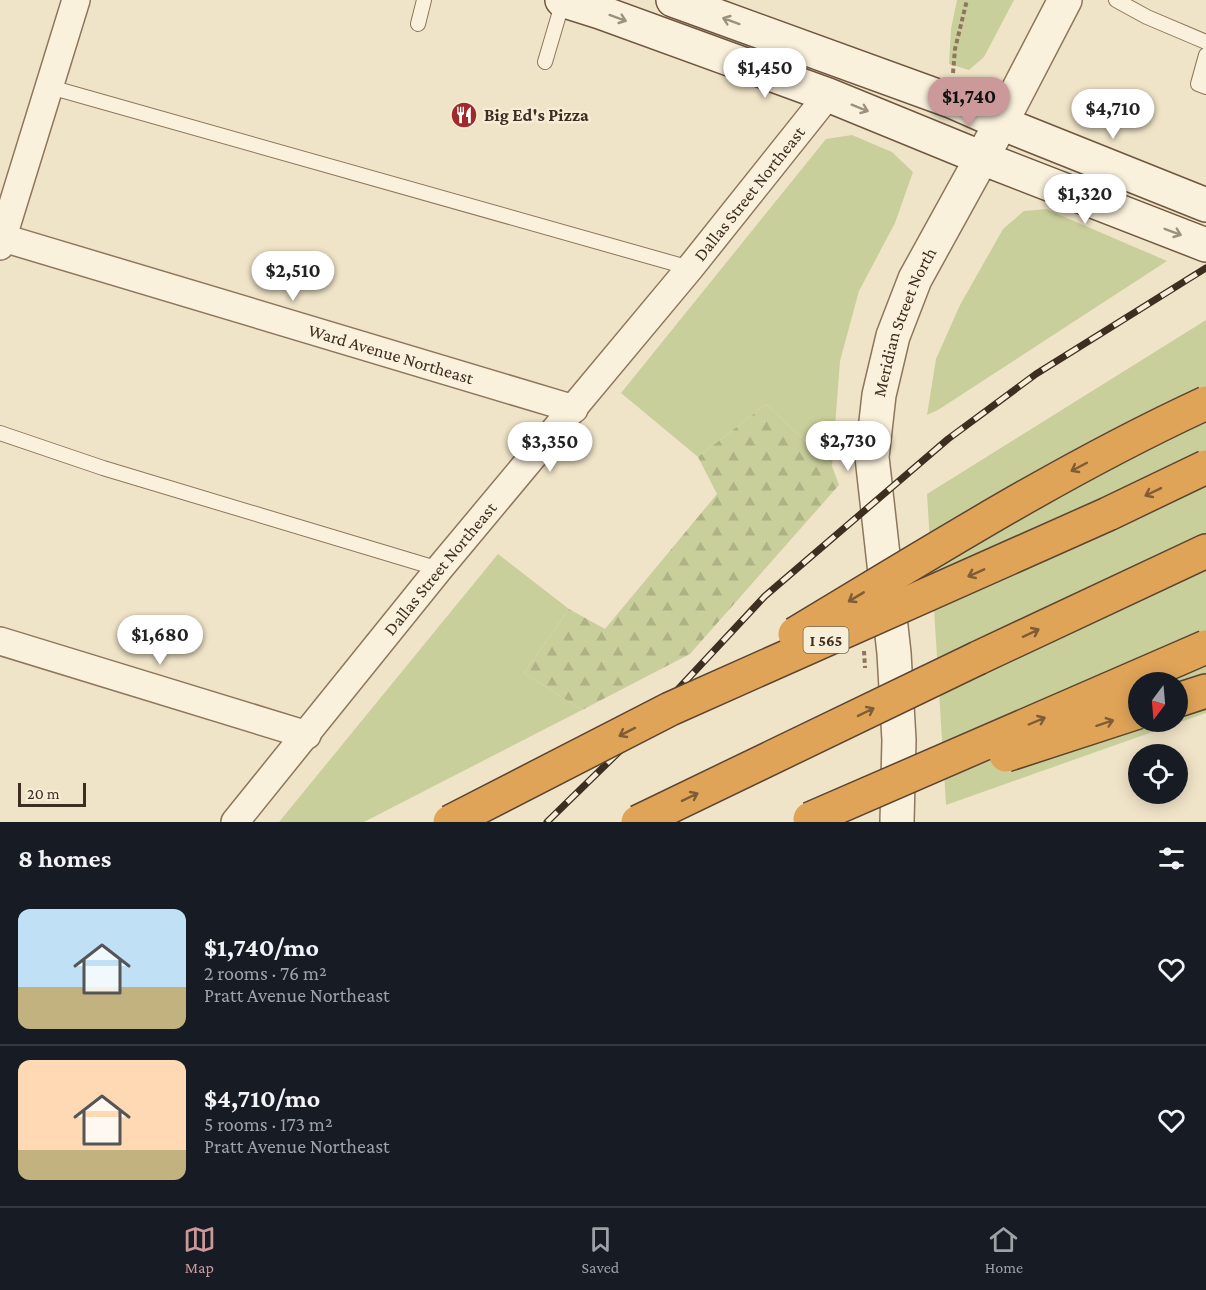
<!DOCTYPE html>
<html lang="en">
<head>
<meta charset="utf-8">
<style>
	body { margin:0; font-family:"Crimson Pro",serif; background:#242831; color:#f1f3f6; height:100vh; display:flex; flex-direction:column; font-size:22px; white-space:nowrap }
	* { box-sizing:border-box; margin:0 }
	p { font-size:20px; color:#9ea1a6 }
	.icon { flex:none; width:33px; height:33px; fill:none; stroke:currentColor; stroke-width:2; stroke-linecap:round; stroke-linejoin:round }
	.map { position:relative; height:822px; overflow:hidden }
	.drawer { display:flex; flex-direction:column; background:#171b24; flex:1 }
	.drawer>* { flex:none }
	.needle { width:39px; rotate:196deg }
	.buttons { position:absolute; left:1128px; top:672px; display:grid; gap:12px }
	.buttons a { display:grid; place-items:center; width:60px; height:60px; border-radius:50%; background:#171b24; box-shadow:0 3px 15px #0003; font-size:30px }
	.scale { position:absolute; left:18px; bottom:15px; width:68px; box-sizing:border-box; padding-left:6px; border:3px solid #3d2e20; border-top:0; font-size:16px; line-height:21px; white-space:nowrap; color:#3d2e20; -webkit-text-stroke:4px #f7eed8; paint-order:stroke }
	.price { position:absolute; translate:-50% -51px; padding:0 14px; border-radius:21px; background:#fff; color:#222; font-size:20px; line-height:39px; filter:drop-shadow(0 2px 3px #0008) }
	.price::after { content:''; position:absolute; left:50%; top:36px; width:18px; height:14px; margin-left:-9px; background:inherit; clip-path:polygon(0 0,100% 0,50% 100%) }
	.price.selected { background:#cc999b; color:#111 }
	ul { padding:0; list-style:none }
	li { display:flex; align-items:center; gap:18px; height:150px; padding:0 18px }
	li+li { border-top:2px solid #363941 }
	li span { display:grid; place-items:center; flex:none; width:168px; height:120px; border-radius:12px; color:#555 }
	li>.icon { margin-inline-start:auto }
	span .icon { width:72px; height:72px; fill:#fffc; stroke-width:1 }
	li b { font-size:26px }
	h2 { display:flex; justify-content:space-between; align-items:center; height:72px; padding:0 18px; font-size:26px }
	.menu { display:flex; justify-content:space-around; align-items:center; height:84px; border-top:2px solid #363941; background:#171b24; font-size:16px; color:#9ea1a6 }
	.menu a { display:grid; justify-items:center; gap:3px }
	.menu .selected { color:#cc999b }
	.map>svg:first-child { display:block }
	.green { fill:#c9cf9b; fill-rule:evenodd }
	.forest { fill:url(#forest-firs) }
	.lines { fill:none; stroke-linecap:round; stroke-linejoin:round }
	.service-casing { stroke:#8d765c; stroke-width:16 }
	.minor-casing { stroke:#8d765c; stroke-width:30 }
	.tertiary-casing { stroke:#8d765c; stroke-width:36 }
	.secondary-casing { stroke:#6f573f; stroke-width:36 }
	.motorway-casing { stroke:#5b4430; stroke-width:36 }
	.path { stroke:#8d765c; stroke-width:4; stroke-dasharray:4.5 3; stroke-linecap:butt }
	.service { stroke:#faf1dc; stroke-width:14 }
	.minor { stroke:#faf1dc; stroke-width:27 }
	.tertiary { stroke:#faf1dc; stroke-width:33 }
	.secondary { stroke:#faf1dc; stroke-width:33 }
	.motorway { stroke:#e0a458; stroke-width:33 }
	.rail-casing { stroke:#3d2e20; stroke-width:7 }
	.rail { stroke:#f7eed8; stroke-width:4.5; stroke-dasharray:14; stroke-linecap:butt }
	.motorway-bridge-casing { stroke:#5b4430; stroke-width:36; stroke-linecap:butt }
	.motorway-bridge { stroke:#e0a458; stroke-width:33 }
	.oneway { stroke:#9c907e }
	.oneway2 { stroke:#7e5d36 }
	.labels { text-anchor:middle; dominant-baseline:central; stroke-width:4.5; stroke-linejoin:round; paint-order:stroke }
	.shield { fill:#f7eed8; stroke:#756857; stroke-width:1.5 }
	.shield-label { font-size:16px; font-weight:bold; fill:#3d2e20 }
	.poi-label { font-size:18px; font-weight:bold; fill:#3d2e20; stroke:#f7eed8; text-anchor:start }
	.street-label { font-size:18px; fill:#3d2e20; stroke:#f7eed8 }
</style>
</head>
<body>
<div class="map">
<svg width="1206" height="822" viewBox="0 0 1206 822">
	<defs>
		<pattern id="forest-firs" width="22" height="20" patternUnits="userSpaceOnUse" patternTransform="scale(1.5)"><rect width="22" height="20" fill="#c9cf9b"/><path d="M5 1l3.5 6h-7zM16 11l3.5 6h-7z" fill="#aeb285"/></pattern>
	</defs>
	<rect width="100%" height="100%" fill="#f0e4c8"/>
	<!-- green -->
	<g class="green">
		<path d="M 957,0 L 1014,0 L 984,57 L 969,70 L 949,64 L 951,29 Z"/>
		<path d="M 852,135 L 892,152 L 913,172 L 895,223 L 859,291 L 840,361 L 832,466 L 766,404 L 698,457 L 621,393 L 826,139 Z"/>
		<path d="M 1046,209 L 1167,261 L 938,410 L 927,415 L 936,359 L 960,305 L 1003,229 L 1024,211 Z"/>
		<path d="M 1206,320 L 1206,713 L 946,805 L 927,494 ZM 1138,682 L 1178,682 L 1178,722 L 1138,722 Z"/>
		<path d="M 498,554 L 569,609 L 524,673 L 582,710 L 364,822 L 279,822 Z"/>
	</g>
	<!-- forest -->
	<path class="forest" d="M 766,404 L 832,466 L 839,485 L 690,654 L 582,710 L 524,673 L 569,609 L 605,629 L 717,494 L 698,457 Z"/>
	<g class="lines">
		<defs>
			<g id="service">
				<path d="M 1116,0 L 1147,17 L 1206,42"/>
				<path d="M 418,24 L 424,0"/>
				<path d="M 1206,55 L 1198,84 L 1206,87"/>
				<path d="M 545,62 L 563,1"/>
				<path d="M 50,87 L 690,268"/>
				<path d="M 0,433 L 103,468 L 439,569"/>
			</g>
			<g id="minor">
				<path id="s1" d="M 0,237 L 574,409"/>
				<path d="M 0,246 L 76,0"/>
				<path d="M 0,641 L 307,735"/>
				<path id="s2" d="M 235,822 L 439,569 L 690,268 L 828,95"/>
			</g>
			<g id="tertiary">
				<path id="s3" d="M 897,822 L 899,740 L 894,653 L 872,457 L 879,395 L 893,336 L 915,279 L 1001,123 L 1065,0"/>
			</g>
			<g id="secondary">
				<path d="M 562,0 L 600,12 L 828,95 L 982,158 L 1206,245"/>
				<path d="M 673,0 L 951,101 L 1001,123 L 1206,205"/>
			</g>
			<g id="motorway">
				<path d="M 978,658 L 1206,551"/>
				<path d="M 1178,700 L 1206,691"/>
			</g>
		</defs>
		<!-- service casing -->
		<use href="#service" class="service-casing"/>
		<!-- minor casing -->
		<use href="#minor" class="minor-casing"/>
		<!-- tertiary casing -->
		<use href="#tertiary" class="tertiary-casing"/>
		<!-- secondary casing -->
		<use href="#secondary" class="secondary-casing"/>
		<!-- motorway casing -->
		<use href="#motorway" class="motorway-casing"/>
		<!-- path -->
		<g class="path">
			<path d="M 953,73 L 955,49 L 967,0"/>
			<path d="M 864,651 L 865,668"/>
		</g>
		<!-- service -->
		<use href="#service" class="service"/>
		<!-- minor -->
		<use href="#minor" class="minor"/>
		<!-- tertiary -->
		<use href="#tertiary" class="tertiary"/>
		<!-- secondary -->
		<use href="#secondary" class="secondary"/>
		<!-- motorway -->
		<use href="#motorway" class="motorway"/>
		<defs>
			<path id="rail" d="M 547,822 L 626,745 L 765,596 L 948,439 L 1036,374 L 1206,268"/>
		</defs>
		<!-- rail casing -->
		<use href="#rail" class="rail-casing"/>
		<!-- rail -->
		<use href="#rail" class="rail"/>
		<defs>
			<g id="motorway-bridge">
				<path d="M 795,634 C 930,553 1063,469 1206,403"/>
				<path d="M 1006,755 L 1138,712"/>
				<path d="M 810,819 L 1206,647"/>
				<path d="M 450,822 L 670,709 L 1108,514 L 1206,467"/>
				<path d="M 638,822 L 978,658"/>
			</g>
		</defs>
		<!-- motorway-bridge casing -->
		<use href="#motorway-bridge" class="motorway-bridge-casing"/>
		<!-- motorway-bridge -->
		<use href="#motorway-bridge" class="motorway-bridge"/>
	</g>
	<!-- one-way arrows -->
	<defs><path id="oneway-shaft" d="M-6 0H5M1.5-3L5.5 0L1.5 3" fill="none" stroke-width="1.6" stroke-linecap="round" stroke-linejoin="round" transform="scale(1.5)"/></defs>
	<g class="oneway">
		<use href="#oneway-shaft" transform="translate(618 18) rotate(20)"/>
		<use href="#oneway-shaft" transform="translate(731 21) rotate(-160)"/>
		<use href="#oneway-shaft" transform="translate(860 108) rotate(22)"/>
		<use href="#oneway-shaft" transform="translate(1173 232) rotate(21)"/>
	</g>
	<g class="oneway2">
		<use href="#oneway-shaft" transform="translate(1079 467) rotate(152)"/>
		<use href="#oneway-shaft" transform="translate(1153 492) rotate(154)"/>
		<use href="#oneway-shaft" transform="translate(976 573) rotate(156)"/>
		<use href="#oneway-shaft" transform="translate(856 597) rotate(149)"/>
		<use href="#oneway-shaft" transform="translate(1031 633) rotate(-25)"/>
		<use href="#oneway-shaft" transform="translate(866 712) rotate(-26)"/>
		<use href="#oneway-shaft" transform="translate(1037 721) rotate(-23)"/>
		<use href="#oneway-shaft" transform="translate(1105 723) rotate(-18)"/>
		<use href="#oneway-shaft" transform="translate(627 732) rotate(153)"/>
		<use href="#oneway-shaft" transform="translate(690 797) rotate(-26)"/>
	</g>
	<!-- icons -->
	<defs>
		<symbol id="restaurant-disc" viewBox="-11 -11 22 22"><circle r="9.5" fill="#9e2a2b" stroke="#f7eed8"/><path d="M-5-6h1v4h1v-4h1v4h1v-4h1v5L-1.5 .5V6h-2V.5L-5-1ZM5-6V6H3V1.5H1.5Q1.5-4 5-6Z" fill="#fff"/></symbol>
	</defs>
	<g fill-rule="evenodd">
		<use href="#restaurant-disc" x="449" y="100" width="30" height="30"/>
	</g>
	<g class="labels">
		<!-- shield labels -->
		<rect class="shield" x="803.5" y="627" width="45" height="26" rx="4.5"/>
		<g class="shield-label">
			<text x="826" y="640">I 565</text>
		</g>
		<!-- poi labels -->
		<g class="poi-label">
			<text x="484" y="115">Big Ed's Pizza</text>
		</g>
		<!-- street labels -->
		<g class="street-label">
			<text stroke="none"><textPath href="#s2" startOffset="812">Dallas Street Northeast</textPath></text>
			<text stroke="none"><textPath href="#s3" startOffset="506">Meridian Street North</textPath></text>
			<text stroke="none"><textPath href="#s1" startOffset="408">Ward Avenue Northeast</textPath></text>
			<text stroke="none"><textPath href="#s2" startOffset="326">Dallas Street Northeast</textPath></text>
		</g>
	</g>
</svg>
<div class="buttons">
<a><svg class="needle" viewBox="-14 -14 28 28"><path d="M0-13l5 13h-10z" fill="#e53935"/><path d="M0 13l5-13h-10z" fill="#9ea1a6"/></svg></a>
<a><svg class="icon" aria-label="locate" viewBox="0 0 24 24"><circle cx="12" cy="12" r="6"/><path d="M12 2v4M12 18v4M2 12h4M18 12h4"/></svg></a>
</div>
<div class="scale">20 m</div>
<b class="price" style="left:765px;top:99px">$1,450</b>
<b class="price selected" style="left:969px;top:128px">$1,740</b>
<b class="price" style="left:1113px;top:140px">$4,710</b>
<b class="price" style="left:1085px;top:225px">$1,320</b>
<b class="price" style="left:293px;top:302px">$2,510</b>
<b class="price" style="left:848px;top:472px">$2,730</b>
<b class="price" style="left:550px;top:473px">$3,350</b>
<b class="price" style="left:160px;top:666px">$1,680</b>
</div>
<section class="drawer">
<h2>8 homes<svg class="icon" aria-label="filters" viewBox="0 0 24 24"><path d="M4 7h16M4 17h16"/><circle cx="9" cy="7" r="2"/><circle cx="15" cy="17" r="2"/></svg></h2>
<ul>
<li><span style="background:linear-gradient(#bfe0f5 65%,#c2b280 0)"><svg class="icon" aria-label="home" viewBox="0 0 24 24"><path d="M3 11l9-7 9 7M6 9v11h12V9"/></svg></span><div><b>$1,740/mo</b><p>2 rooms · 76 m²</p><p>Pratt Avenue Northeast</p></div><svg class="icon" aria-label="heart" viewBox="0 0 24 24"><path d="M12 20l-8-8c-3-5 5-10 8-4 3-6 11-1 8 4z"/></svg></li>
<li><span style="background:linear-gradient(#ffd9b3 75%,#c2b280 0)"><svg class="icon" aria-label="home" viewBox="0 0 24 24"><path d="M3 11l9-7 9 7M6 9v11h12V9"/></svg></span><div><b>$4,710/mo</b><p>5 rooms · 173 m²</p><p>Pratt Avenue Northeast</p></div><svg class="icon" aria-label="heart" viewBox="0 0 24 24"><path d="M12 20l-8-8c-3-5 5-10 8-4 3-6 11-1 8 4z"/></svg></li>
</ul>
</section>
<nav class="menu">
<a class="selected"><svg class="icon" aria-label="map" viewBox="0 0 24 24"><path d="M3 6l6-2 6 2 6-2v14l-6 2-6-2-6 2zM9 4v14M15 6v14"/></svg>Map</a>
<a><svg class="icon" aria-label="saved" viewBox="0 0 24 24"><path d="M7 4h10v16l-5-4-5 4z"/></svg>Saved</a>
<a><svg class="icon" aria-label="home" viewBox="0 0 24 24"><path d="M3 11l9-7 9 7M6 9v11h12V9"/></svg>Home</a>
</nav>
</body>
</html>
